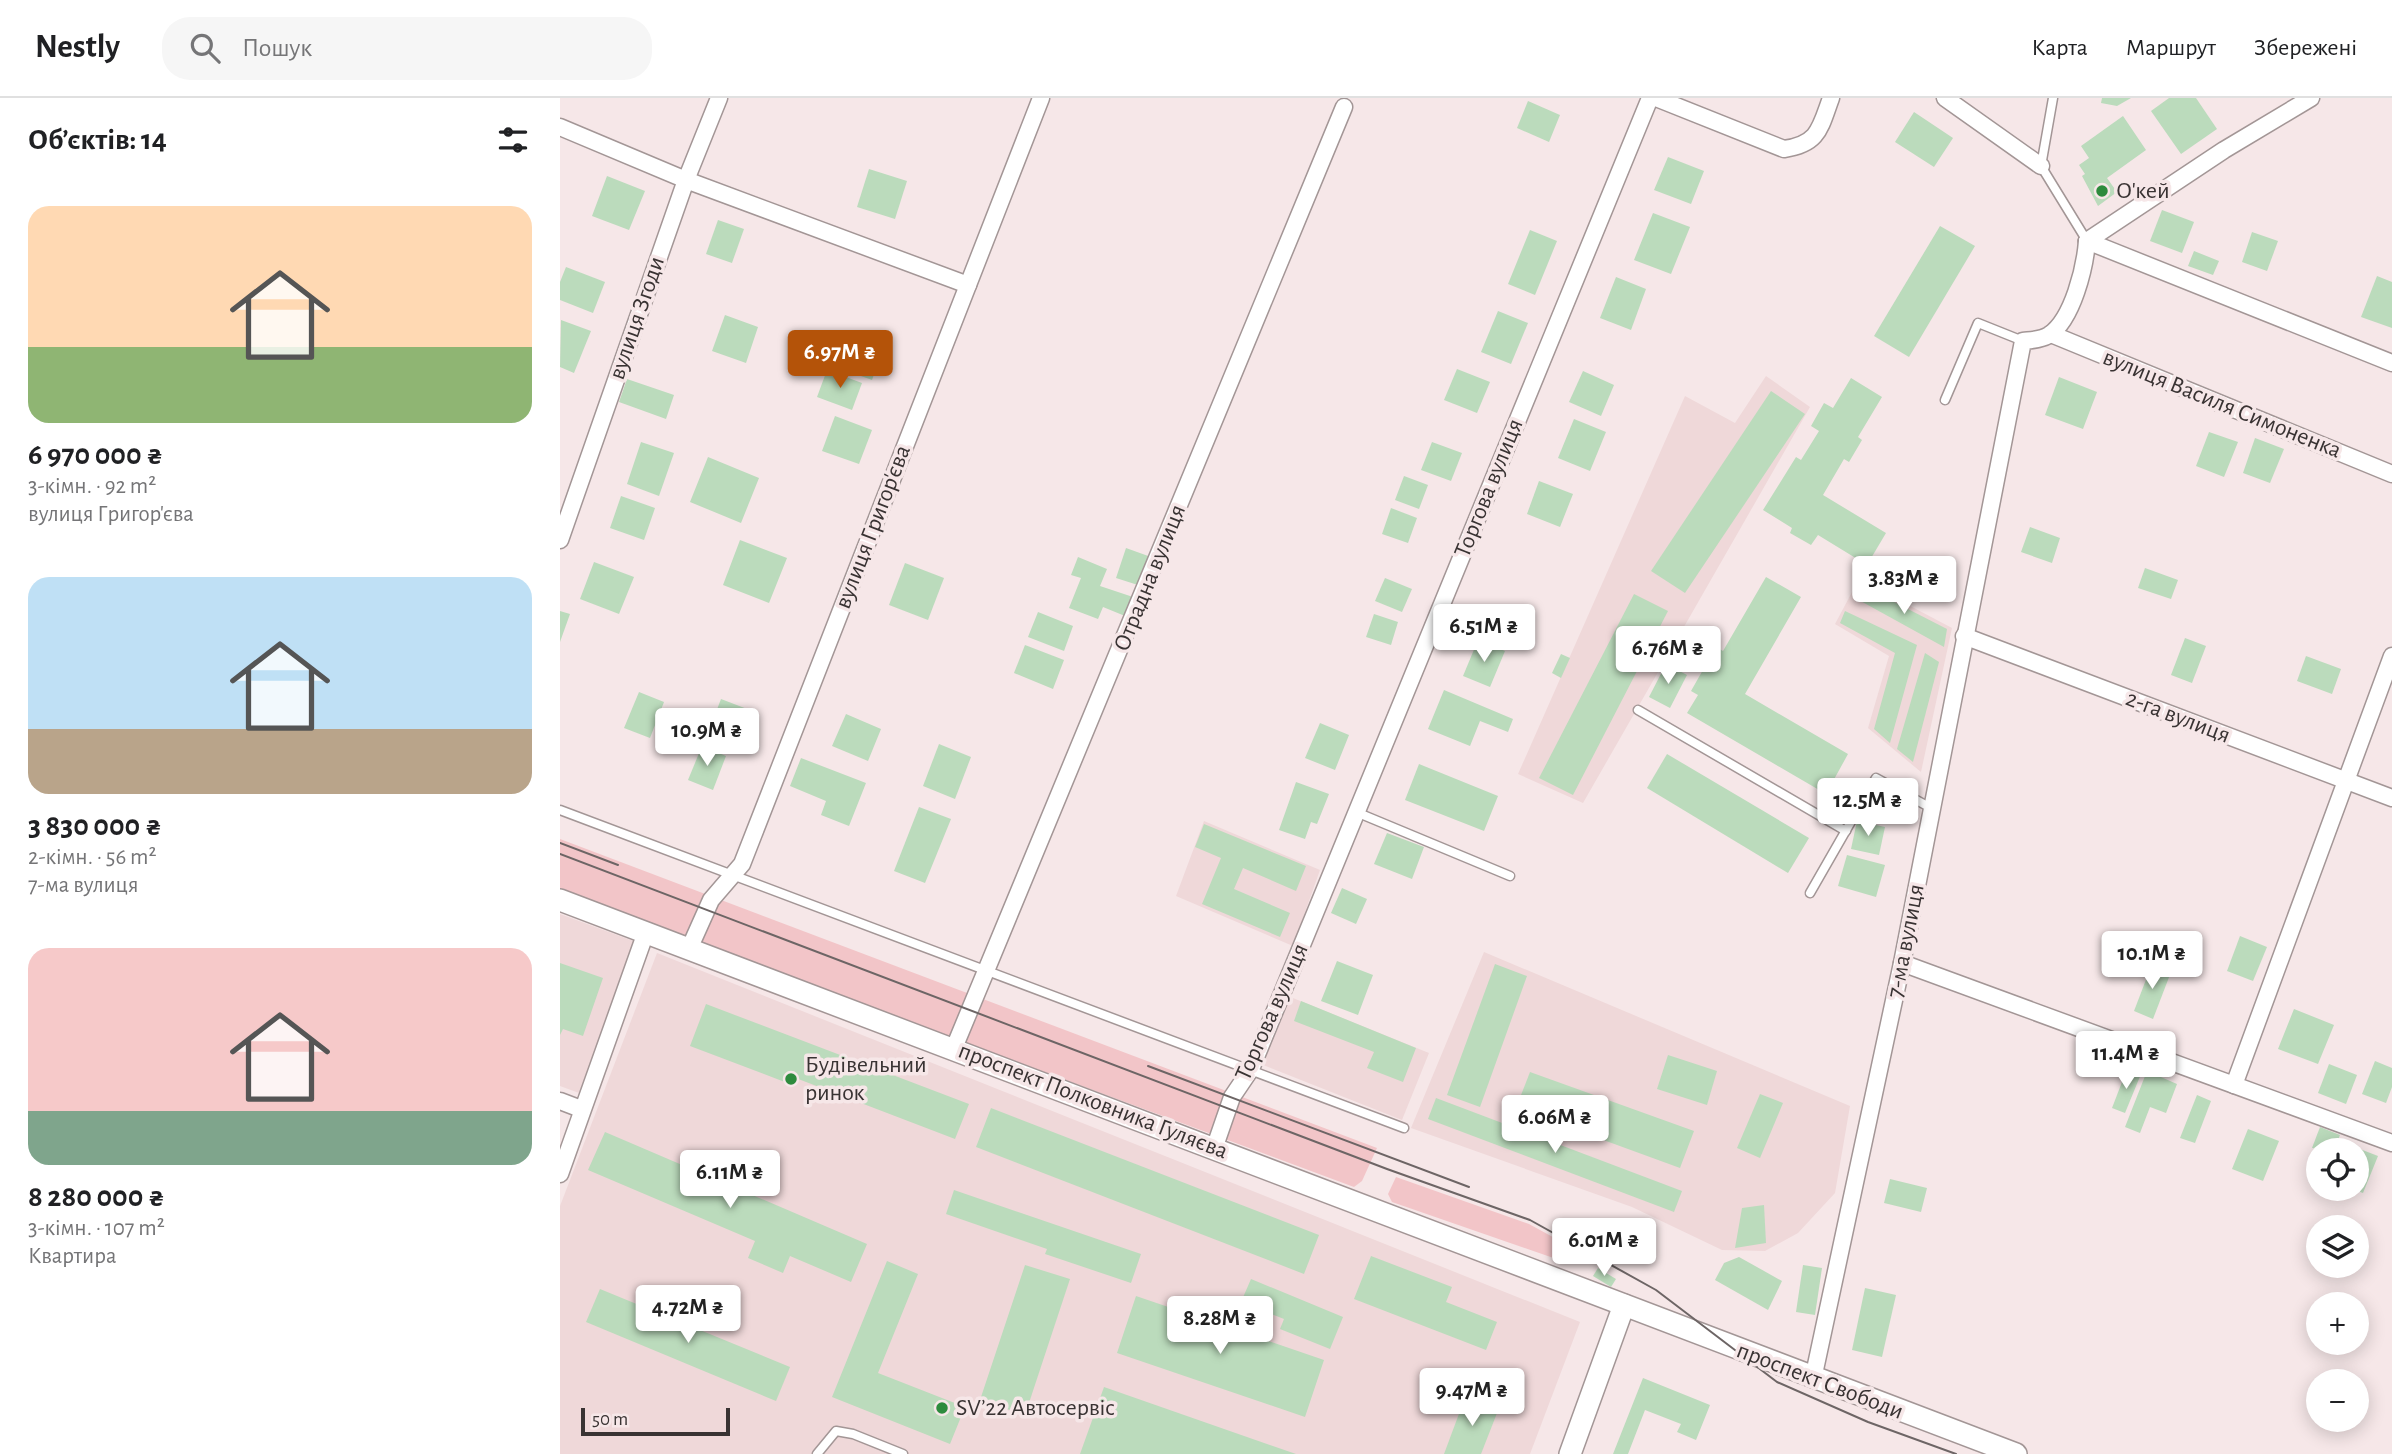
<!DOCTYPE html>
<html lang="uk">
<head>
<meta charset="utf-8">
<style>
	body { margin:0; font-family:"Alegreya Sans",sans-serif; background:#f6f6f6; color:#202124; height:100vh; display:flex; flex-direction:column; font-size:26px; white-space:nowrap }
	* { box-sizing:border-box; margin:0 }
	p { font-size:23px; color:#757577 }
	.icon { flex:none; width:38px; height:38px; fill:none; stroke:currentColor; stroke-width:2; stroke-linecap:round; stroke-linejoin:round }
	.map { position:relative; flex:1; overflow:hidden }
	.details { display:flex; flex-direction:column; background:#fff; width:560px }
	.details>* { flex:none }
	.buttons { position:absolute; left:1746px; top:1040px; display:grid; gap:14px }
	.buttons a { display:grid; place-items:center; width:63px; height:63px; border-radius:50%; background:#fff; box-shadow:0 4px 18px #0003; font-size:35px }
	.scale { position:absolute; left:21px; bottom:18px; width:149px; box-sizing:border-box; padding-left:7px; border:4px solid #393333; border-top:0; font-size:19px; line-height:24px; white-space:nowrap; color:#393333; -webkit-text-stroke:5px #f6e7e8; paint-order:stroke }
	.price { position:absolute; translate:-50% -60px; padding:0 16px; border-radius:7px; background:#fff; color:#222; font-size:23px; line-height:46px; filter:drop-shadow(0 2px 4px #0008) }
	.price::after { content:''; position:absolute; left:50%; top:42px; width:21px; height:16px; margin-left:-10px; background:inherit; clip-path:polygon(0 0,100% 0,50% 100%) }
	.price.selected { background:#b45309; color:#fff }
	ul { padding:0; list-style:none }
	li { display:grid; align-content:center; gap:14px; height:371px; padding:0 28px }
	li span { display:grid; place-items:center; height:217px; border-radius:21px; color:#555 }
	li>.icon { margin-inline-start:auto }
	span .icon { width:126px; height:126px; fill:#fffc; stroke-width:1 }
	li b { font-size:30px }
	h2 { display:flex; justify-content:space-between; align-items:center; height:84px; padding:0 28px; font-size:30px }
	header { display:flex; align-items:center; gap:42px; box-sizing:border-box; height:98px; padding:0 35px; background:#fff; border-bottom:2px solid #e0e0e0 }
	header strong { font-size:33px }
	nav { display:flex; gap:38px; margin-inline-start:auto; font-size:24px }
	.search { width:490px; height:63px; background:#f6f6f6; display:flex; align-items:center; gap:18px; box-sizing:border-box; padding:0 24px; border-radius:28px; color:#757577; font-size:26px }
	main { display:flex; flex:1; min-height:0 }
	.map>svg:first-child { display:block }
	.built { fill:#efd8d9 }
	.green { fill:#f2c5c8 }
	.building { fill:#bbdbbc }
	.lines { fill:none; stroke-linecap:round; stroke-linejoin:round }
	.lane-casing { stroke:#a39696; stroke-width:11 }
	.street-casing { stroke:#a39696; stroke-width:19 }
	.secondary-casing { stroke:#a39696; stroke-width:24 }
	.lane { stroke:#fff; stroke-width:8 }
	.street { stroke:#fff; stroke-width:16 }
	.secondary { stroke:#fff; stroke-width:21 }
	.tram { stroke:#6d6565; stroke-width:2 }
	.poi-dot { fill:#2d8b3d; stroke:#f6e7e8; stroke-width:2.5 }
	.labels { text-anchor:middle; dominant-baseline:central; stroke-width:7; stroke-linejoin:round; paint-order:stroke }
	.poi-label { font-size:24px; fill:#393333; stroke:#f6e7e8; text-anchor:start }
	.street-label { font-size:24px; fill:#393333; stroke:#f6e7e8 }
</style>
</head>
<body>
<header>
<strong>Nestly</strong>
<div class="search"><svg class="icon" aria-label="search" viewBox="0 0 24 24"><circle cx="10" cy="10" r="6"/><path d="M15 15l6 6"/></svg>Пошук</div>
<nav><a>Карта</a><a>Маршрут</a><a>Збережені</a></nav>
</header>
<main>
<section class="details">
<h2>Об’єктів: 14<svg class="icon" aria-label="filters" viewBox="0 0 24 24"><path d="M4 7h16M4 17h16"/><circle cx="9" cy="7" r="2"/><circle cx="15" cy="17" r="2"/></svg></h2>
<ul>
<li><span style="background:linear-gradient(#ffd9b3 65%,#8fb573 0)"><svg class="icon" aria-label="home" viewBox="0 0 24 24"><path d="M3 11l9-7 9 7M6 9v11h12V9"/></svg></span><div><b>6 970 000 ₴</b><p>3-кімн. · 92 m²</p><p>вулиця Григор'єва</p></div></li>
<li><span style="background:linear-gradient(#bfe0f5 70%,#b9a48a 0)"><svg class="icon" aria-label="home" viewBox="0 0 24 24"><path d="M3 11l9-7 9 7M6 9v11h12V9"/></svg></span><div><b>3 830 000 ₴</b><p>2-кімн. · 56 m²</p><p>7-ма вулиця</p></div></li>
<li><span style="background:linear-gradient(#f6c9c9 75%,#7fa58c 0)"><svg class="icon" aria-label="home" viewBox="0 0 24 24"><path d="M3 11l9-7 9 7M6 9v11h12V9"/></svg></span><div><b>8 280 000 ₴</b><p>3-кімн. · 107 m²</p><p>Квартира</p></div></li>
</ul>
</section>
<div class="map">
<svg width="1832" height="1356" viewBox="0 0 1832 1356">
	<rect width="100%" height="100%" fill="#f6e7e8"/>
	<!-- built -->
	<g class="built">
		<path d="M 1206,278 L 1250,309 L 1023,705 L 958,676 L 1125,298 L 1175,325 Z"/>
		<path d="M 1299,481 L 1392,530 L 1361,674 L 1308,630 L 1329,558 L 1275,526 Z"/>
		<path d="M 644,723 L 760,772 L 733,848 L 616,798 Z"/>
		<path d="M 0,816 L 76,844 L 19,995 L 0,988 Z"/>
		<path d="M 924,854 L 1290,1008 L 1275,1095 L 1238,1135 L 1205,1153 L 1162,1152 L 1072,1109 L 851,1030 Z"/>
		<path d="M 97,855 L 1020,1224 L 970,1356 L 0,1356 L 0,1108 Z"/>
		<path d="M 728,898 L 869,955 L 842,1022 L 698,965 Z"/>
	</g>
	<!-- green -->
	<g class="green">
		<path d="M 0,741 L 817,1050 L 802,1083 L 794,1089 L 0,794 Z"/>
		<path d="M 836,1079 L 969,1126 L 1022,1155 L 1014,1163 L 1005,1164 L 832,1104 L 828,1096 Z"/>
	</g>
	<!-- building -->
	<g class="building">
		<path d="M 1542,0 L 1571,0 L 1557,8 L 1541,5 Z"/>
		<path d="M 1609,0 L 1636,0 L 1657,31 L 1621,56 L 1591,13 Z"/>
		<path d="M 968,3 L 1000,17 L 989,44 L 957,30 Z"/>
		<path d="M 1354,14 L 1393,40 L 1374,69 L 1335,44 Z"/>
		<path d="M 1563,18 L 1586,52 L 1547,80 L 1557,94 L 1538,108 L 1522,78 L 1525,76 L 1519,67 L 1529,60 L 1521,48 Z"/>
		<path d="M 1108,59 L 1144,73 L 1131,106 L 1094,92 Z"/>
		<path d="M 309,71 L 347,83 L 335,121 L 297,109 Z"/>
		<path d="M 47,78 L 85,93 L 69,132 L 32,118 Z"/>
		<path d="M 1602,112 L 1634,124 L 1622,155 L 1590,143 Z"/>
		<path d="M 1093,115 L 1130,129 L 1111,176 L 1074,162 Z"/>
		<path d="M 158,122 L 184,131 L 172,165 L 146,156 Z"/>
		<path d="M 1380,128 L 1415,148 L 1349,259 L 1314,238 Z"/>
		<path d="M 970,132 L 997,143 L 975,197 L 948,186 Z"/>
		<path d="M 1692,134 L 1718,143 L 1707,173 L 1682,164 Z"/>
		<path d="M 1634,153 L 1659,163 L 1653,177 L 1628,168 Z"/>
		<path d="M 6,169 L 45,184 L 33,215 L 0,202 L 0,184 Z"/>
		<path d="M 1817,178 L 1832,184 L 1832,230 L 1801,219 Z"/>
		<path d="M 1056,179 L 1086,191 L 1071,232 L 1040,220 Z"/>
		<path d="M 938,213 L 968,225 L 951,266 L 921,254 Z"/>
		<path d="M 165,217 L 198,229 L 186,265 L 152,253 Z"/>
		<path d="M 1,222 L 31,233 L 14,275 L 0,269 Z"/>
		<path d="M 287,238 L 323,251 L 312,282 L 276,269 Z"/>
		<path d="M 897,271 L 930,284 L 917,315 L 884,302 Z"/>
		<path d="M 267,272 L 302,285 L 292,312 L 257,299 Z"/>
		<path d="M 1023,273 L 1054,287 L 1041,318 L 1009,304 Z"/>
		<path d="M 1499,279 L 1537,294 L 1523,331 L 1485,317 Z"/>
		<path d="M 1291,280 L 1322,299 L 1298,339 L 1302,342 L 1289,364 L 1284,361 L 1263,397 L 1326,435 L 1307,467 L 1258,437 L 1251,447 L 1230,435 L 1232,430 L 1203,412 L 1236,359 L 1241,362 L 1259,333 L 1251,328 L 1264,305 L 1273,310 Z"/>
		<path d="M 67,281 L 114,297 L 106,321 L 59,304 Z"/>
		<path d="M 1211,293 L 1245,316 L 1125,495 L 1091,473 Z"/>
		<path d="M 275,318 L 312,332 L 299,366 L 262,353 Z"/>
		<path d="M 1014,321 L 1046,334 L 1030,373 L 998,360 Z"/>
		<path d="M 1649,334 L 1678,344 L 1664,379 L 1636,368 Z"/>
		<path d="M 1695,340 L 1724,351 L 1710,385 L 1683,375 Z"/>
		<path d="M 81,344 L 114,355 L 99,398 L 67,386 Z"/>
		<path d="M 872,344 L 902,355 L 891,383 L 861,372 Z"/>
		<path d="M 148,359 L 199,380 L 181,425 L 130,404 Z"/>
		<path d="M 844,378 L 868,387 L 859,411 L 835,402 Z"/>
		<path d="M 979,383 L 1013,396 L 1000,429 L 967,416 Z"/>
		<path d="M 61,398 L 95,410 L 84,442 L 50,430 Z"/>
		<path d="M 831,410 L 857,420 L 848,445 L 822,436 Z"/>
		<path d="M 1470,429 L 1500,440 L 1492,465 L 1461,454 Z"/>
		<path d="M 180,442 L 227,460 L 209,505 L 163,487 Z"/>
		<path d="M 566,450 L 591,459 L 581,488 L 556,480 Z"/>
		<path d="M 518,459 L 547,471 L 540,488 L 573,499 L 565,518 L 543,509 L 538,521 L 509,510 L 521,480 L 511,477 Z"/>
		<path d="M 34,464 L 74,479 L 59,516 L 20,501 Z"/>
		<path d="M 345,465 L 384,480 L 368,522 L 329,507 Z"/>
		<path d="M 1585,470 L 1618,482 L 1611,501 L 1578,490 Z"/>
		<path d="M 1206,479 L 1241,499 L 1185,596 L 1288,656 L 1266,696 L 1127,615 L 1138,597 L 1131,593 L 1156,549 L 1163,553 Z"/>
		<path d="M 825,480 L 852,491 L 842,514 L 815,503 Z"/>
		<path d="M 1301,487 L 1387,531 L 1384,549 L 1297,501 Z"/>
		<path d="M 1074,496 L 1108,513 L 1013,697 L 979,680 Z"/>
		<path d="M 0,513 L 10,516 L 0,544 Z"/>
		<path d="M 1285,513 L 1357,547 L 1330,645 L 1314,631 L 1335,555 L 1280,525 Z"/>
		<path d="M 478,514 L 513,528 L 504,553 L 468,539 Z"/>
		<path d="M 814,516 L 838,524 L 831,547 L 806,539 Z"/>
		<path d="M 1625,540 L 1646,548 L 1632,585 L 1611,577 Z"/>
		<path d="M 918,542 L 945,553 L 930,589 L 903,578 Z"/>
		<path d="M 465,547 L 504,562 L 493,591 L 454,575 Z"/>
		<path d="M 1365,555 L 1379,564 L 1353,664 L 1337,651 Z"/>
		<path d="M 1001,556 L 1010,560 L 1001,580 L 992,575 Z"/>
		<path d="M 1746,558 L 1781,571 L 1772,596 L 1737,583 Z"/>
		<path d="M 1106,566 L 1127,577 L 1110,610 L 1089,599 Z"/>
		<path d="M 884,592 L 953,621 L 948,634 L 920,623 L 910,648 L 868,631 Z"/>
		<path d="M 79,594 L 104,604 L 90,640 L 64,630 Z"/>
		<path d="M 161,601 L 195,614 L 184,640 L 151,627 Z"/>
		<path d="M 286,616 L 321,631 L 308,663 L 272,648 Z"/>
		<path d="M 760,625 L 789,637 L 775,672 L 745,660 Z"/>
		<path d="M 379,646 L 411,659 L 395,701 L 363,688 Z"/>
		<path d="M 142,648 L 166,658 L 153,692 L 128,682 Z"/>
		<path d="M 1107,656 L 1249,740 L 1228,775 L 1087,690 Z"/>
		<path d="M 241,660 L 306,685 L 289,728 L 261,717 L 266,703 L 230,688 Z"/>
		<path d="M 859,666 L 938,698 L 924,733 L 845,702 Z"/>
		<path d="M 736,684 L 769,696 L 757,726 L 751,724 L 745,741 L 719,732 Z"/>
		<path d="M 359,709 L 391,721 L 365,785 L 334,773 Z"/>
		<path d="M 1297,723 L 1325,729 L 1319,757 L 1291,751 Z"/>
		<path d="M 644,726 L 746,768 L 736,793 L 683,770 L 674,791 L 730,815 L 720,839 L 642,806 L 661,760 L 635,749 Z"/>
		<path d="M 827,735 L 864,749 L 852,781 L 814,766 Z"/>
		<path d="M 1287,757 L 1325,767 L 1316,799 L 1278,788 Z"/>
		<path d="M 782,790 L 807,801 L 796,826 L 771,815 Z"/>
		<path d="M 1680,838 L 1707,849 L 1693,883 L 1667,873 Z"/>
		<path d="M 777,863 L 813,877 L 798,917 L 761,903 Z"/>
		<path d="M 0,865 L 43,880 L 23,938 L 3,931 L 0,937 Z"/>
		<path d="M 935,866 L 967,878 L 920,1009 L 887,997 Z"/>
		<path d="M 1592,866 L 1611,874 L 1593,921 L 1574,913 Z"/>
		<path d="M 741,903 L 856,950 L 843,984 L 807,970 L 814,954 L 734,923 Z"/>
		<path d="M 146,906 L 409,1006 L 395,1041 L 233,979 L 230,986 L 130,948 Z"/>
		<path d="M 1734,911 L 1774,927 L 1758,966 L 1718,951 Z"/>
		<path d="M 1108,957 L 1157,973 L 1147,1007 L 1097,991 Z"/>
		<path d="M 1815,963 L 1832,970 L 1832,989 L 1826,1005 L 1802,996 Z"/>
		<path d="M 1769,966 L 1797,977 L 1786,1006 L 1758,995 Z"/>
		<path d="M 1567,971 L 1581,976 L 1565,1015 L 1552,1010 Z"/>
		<path d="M 1587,973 L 1617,986 L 1606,1015 L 1590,1009 L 1580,1035 L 1565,1029 Z"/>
		<path d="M 970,974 L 1134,1033 L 1120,1070 L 956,1010 Z"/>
		<path d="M 1200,996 L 1223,1005 L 1200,1060 L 1177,1050 Z"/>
		<path d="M 1637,997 L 1651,1003 L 1635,1045 L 1620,1040 Z"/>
		<path d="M 876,1000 L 1122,1093 L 1114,1114 L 868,1021 Z"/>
		<path d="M 431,1010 L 759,1137 L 744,1176 L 416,1049 Z"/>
		<path d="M 1760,1029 L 1780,1037 L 1774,1052 L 1752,1050 Z"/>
		<path d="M 1688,1031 L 1719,1043 L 1703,1083 L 1672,1071 Z"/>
		<path d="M 45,1034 L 307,1146 L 291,1184 L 230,1158 L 223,1175 L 188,1160 L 195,1143 L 28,1072 Z"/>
		<path d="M 1787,1046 L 1818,1058 L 1803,1095 L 1790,1090 L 1797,1090 L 1797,1052 L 1785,1052 Z"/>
		<path d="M 1330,1081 L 1367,1090 L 1361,1114 L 1324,1105 Z"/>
		<path d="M 394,1092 L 581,1156 L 571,1185 L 485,1156 L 487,1151 L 386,1116 Z"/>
		<path d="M 1204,1107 L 1206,1145 L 1175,1150 L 1182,1110 Z"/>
		<path d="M 1068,1133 L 1091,1144 L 1084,1160 L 1050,1144 L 1054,1135 L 1065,1139 Z"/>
		<path d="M 811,1158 L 892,1189 L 886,1204 L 937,1224 L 926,1252 L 794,1201 Z"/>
		<path d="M 1179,1159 L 1222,1183 L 1208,1212 L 1155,1182 L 1164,1165 Z"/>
		<path d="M 327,1163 L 358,1176 L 318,1275 L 405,1309 L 390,1346 L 272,1299 Z"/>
		<path d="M 465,1167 L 510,1181 L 465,1317 L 420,1302 Z"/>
		<path d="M 1243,1167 L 1262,1170 L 1255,1217 L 1236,1214 Z"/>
		<path d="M 1038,1170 L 1056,1181 L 1051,1189 L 1033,1178 Z"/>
		<path d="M 691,1181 L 783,1219 L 770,1251 L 720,1231 L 724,1221 L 681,1204 Z"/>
		<path d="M 1305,1190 L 1336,1197 L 1322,1259 L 1292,1252 Z"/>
		<path d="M 40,1191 L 230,1269 L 216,1303 L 26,1224 Z"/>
		<path d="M 576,1198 L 764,1262 L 745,1319 L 557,1255 Z"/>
		<path d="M 1083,1280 L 1150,1307 L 1136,1342 L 1117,1334 L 1121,1326 L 1085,1312 L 1068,1356 L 1053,1356 Z"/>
		<path d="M 544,1289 L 736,1356 L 520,1356 Z"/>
		<path d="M 906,1297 L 939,1310 L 921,1356 L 884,1356 Z"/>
	</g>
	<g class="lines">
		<defs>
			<g id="lane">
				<path d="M 1493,0 L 1481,68 L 1527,143"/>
				<path d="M 1385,302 L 1418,225 L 1463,243"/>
				<path d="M 1078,612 L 1286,733"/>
				<path d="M 0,712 L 844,1030"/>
				<path d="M 796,714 L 950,778"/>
				<path d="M 1250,795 L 1316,680 L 1371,710"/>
				<path d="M 257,1356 L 276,1333 L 293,1336 L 343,1356"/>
			</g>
			<g id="street">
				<path d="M 1096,0 L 1224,51 C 1259,46 1260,30 1271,0"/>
				<path d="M 1385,0 L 1481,68"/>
				<path d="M 0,29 L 126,82 L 408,187"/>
				<path d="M 1527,143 L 1832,265"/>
				<path d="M 1527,143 L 1664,52 L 1751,0"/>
				<path d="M 1491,236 L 1832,376"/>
				<path d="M 0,442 L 126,82 L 159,0"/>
				<path d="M 1404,538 L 1832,700"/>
				<path d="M 130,849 L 151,802 L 182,766 L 481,0"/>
				<path d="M 1342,865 L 1832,1045"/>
				<path d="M 394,950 L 784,9"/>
				<path d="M 1674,987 L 1832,558"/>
				<path d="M 0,1003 L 21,1011"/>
				<path d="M 654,1051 L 672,999 L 691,971 L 1090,0"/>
				<path d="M 0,1076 L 86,834"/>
				<path d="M 1253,1281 L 1342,865 L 1463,243 C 1472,242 1481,242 1489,237 C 1513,221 1525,169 1527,143"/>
			</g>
			<g id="secondary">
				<path d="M 0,802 L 1456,1356"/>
				<path d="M 1010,1356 L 1064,1207"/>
			</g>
		</defs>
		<!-- lane casing -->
		<use href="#lane" class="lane-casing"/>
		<!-- street casing -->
		<use href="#street" class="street-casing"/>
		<!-- secondary casing -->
		<use href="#secondary" class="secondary-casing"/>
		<!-- lane -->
		<use href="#lane" class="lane"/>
		<!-- street -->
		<use href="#street" class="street"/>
		<!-- secondary -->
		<use href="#secondary" class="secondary"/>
		<!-- tram -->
		<g class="tram">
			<path d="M 0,745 L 58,767"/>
			<path d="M 0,756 L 827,1071 L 970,1122 L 1096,1192 L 1217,1284 L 1308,1324 L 1396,1356"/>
			<path d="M 588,968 L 909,1089"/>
		</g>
	</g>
	<!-- markers -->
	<g class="poi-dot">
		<circle cx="1542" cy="93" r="7"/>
		<circle cx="231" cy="981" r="7"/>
		<circle cx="382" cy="1310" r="7"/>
	</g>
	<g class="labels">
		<!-- poi labels -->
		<g class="poi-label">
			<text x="1556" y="93">О'кей</text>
			<text x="245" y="967">Будівельний<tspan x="245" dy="28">ринок</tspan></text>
			<text x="396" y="1310">SV’22 Автосервіс</text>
		</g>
		<!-- street labels -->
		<g class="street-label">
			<text transform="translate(77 220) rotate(-71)">вулиця Згоди</text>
			<text transform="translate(1662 306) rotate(22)">вулиця Василя Симоненка</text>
			<text transform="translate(929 390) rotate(-68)">Торгова вулиця</text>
			<text transform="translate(313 429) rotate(-69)">вулиця Григор'єва</text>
			<text transform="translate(590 480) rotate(-68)">Отрадна вулиця</text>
			<text transform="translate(1618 619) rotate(21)">2-га вулиця</text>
			<text transform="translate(1346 843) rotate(-79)">7-ма вулиця</text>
			<text transform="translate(712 914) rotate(-66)">Торгова вулиця</text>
			<text transform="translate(533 1003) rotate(21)">проспект Полковника Гуляєва</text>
			<text transform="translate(1260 1283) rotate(21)">проспект Свободи</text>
		</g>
	</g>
</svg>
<div class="buttons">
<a><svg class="icon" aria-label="locate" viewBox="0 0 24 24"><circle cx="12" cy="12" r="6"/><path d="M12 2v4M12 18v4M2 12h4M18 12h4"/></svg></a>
<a><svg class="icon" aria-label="layers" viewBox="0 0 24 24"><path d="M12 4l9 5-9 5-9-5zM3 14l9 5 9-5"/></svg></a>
<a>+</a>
<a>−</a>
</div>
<div class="scale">50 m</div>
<b class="price selected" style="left:280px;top:292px">6.97M ₴</b>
<b class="price" style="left:1344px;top:518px">3.83M ₴</b>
<b class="price" style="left:924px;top:566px">6.51M ₴</b>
<b class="price" style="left:1108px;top:588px">6.76M ₴</b>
<b class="price" style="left:147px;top:670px">10.9M ₴</b>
<b class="price" style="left:1308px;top:740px">12.5M ₴</b>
<b class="price" style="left:1592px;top:893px">10.1M ₴</b>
<b class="price" style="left:1566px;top:993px">11.4M ₴</b>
<b class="price" style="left:995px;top:1057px">6.06M ₴</b>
<b class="price" style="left:170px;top:1112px">6.11M ₴</b>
<b class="price" style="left:1044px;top:1180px">6.01M ₴</b>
<b class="price" style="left:128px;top:1247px">4.72M ₴</b>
<b class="price" style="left:660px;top:1258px">8.28M ₴</b>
<b class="price" style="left:912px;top:1330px">9.47M ₴</b>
</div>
</main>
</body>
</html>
